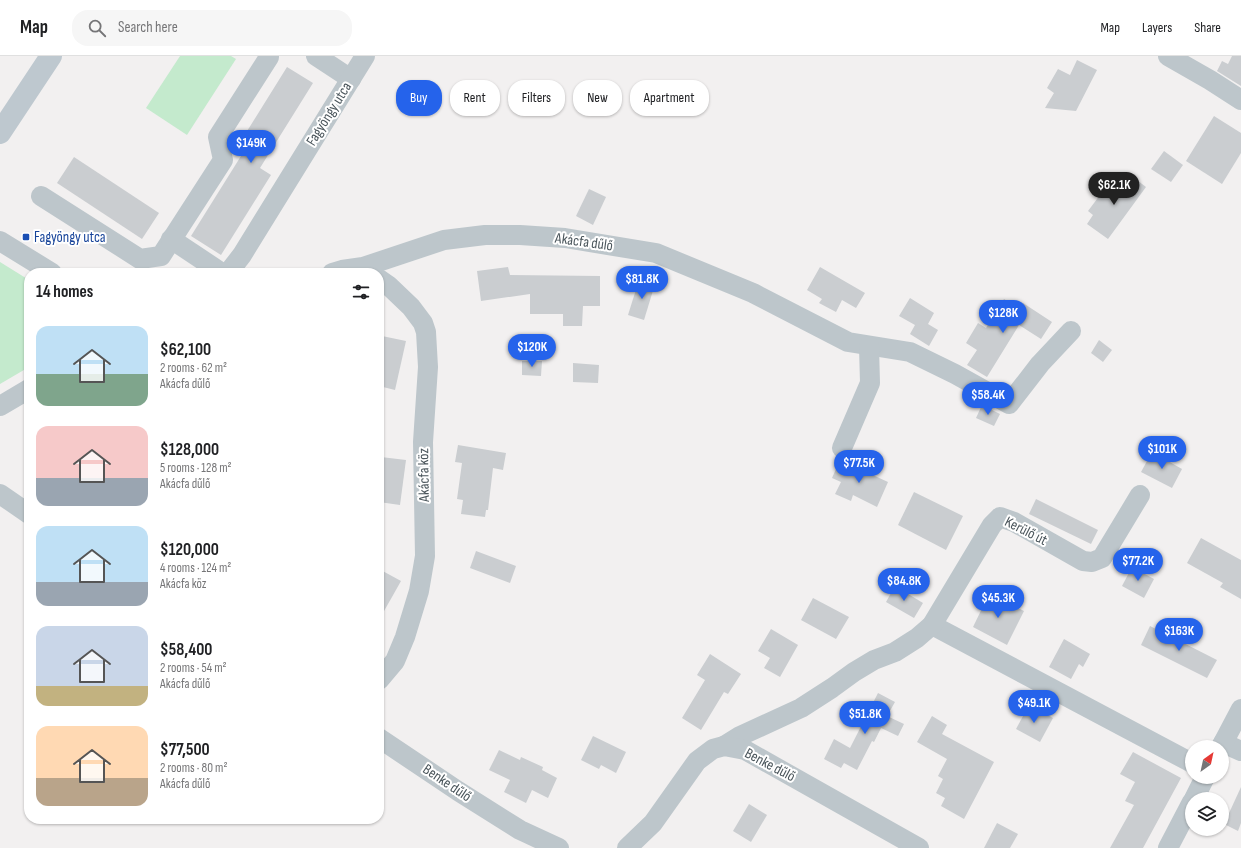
<!DOCTYPE html>
<html lang="en">
<head>
<meta charset="utf-8">
<style>
	body { margin:0; font-family:"Sofia Sans Condensed",sans-serif; background:#f6f6f6; color:#202124; height:100vh; display:flex; flex-direction:column; font-size:15px; white-space:nowrap }
	* { box-sizing:border-box; margin:0 }
	p { font-size:13px; color:#757577 }
	.icon { flex:none; width:22px; height:22px; fill:none; stroke:currentColor; stroke-width:2; stroke-linecap:round; stroke-linejoin:round }
	.map { position:relative; flex:1; overflow:hidden }
	.panel { position:absolute; left:24px; top:212px; width:360px; height:556px; display:flex; flex-direction:column; background:#fff; border-radius:16px; box-shadow:0 1px 3px #0004 }
	.panel>* { flex:none }
	.banner { position:absolute; left:396px; top:24px; width:380px; height:36px; display:flex; gap:8px }
	.needle { width:26px; rotate:33deg }
	.fabs { position:absolute; left:1185px; top:684px; display:grid; gap:8px }
	.fabs a { display:grid; place-items:center; width:44px; height:44px; border-radius:50%; background:#fff; box-shadow:0 1px 3px #0004; font-size:20px }
	.price { position:absolute; translate:-50% -34px; padding:0 9px; border-radius:14px; background:#2563eb; color:#fff; font-size:13px; line-height:26px; filter:drop-shadow(0 1px 2px #0008) }
	.price::after { content:''; position:absolute; left:50%; top:24px; width:12px; height:9px; margin-left:-6px; background:inherit; clip-path:polygon(0 0,100% 0,50% 100%) }
	.price.current { background:#222; color:#fff }
	ul { padding:0; list-style:none }
	li { display:flex; align-items:center; gap:12px; height:100px; padding:0 12px }
	li span { display:grid; place-items:center; flex:none; width:112px; height:80px; border-radius:12px; color:#555 }
	li>.icon { margin-inline-start:auto }
	span .icon { width:48px; height:48px; fill:#fffc; stroke-width:1 }
	li b { font-size:17px }
	h2 { display:flex; justify-content:space-between; align-items:center; height:48px; padding:0 12px; font-size:17px }
	.tag { padding:0 14px; border-radius:16px; background:#fff; box-shadow:0 1px 3px #0004; font-size:14px; line-height:36px }
	.tag.current { background:#2563eb; color:#fff }
	header { display:flex; align-items:center; gap:24px; box-sizing:border-box; height:56px; padding:0 20px; background:#fff; border-bottom:1px solid #e0e0e0 }
	header strong { font-size:19px }
	nav { display:flex; gap:22px; margin-inline-start:auto; font-size:14px }
	.search { width:280px; height:36px; background:#f6f6f6; display:flex; align-items:center; gap:10px; box-sizing:border-box; padding:0 14px; border-radius:16px; color:#757577; font-size:15px }
	.map>svg:first-child { display:block }
	.green { fill:#c4eacd }
	.building { fill:#cacdd0 }
	.lines { fill:none; stroke-linecap:round; stroke-linejoin:round }
	.street { stroke:#bdc6cb; stroke-width:20 }
	.secondary { stroke:#bec8cf; stroke-width:22 }
	.transit-dot { fill:#1a4fb4; stroke:#fff; stroke-width:1.5 }
	.labels { text-anchor:middle; dominant-baseline:central; stroke-width:4; stroke-linejoin:round; paint-order:stroke }
	.street-label { font-size:15px; fill:#4a555b; stroke:#fff }
	.transit-label { font-size:15px; fill:#164399; stroke:#fff; text-anchor:start }
</style>
</head>
<body>
<header>
<strong>Map</strong>
<div class="search"><svg class="icon" aria-label="search" viewBox="0 0 24 24"><circle cx="10" cy="10" r="6"/><path d="M15 15l6 6"/></svg>Search here</div>
<nav><a>Map</a><a>Layers</a><a>Share</a></nav>
</header>
<div class="map">
<svg width="1241" height="792" viewBox="0 0 1241 792">
	<rect width="100%" height="100%" fill="#f2f0f0"/>
	<!-- green -->
	<g class="green">
		<path d="M 180,0 L 231,0 L 236,3 L 187,79 L 146,52 Z"/>
		<path d="M 0,206 L 29,224 L 29,311 L 0,328 Z"/>
	</g>
	<!-- building -->
	<g class="building">
		<path d="M 1232,0 L 1241,0 L 1241,30 L 1217,15 L 1222,5 L 1228,8 Z"/>
		<path d="M 1077,4 L 1097,14 L 1076,55 L 1045,52 L 1054,37 L 1047,32 L 1058,13 L 1070,19 Z"/>
		<path d="M 287,11 L 313,27 L 260,112 L 271,119 L 221,199 L 191,180 L 241,100 L 234,96 Z"/>
		<path d="M 1214,60 L 1241,77 L 1241,97 L 1222,128 L 1186,105 Z"/>
		<path d="M 1164,95 L 1183,109 L 1171,126 L 1151,113 Z"/>
		<path d="M 74,101 L 159,157 L 142,183 L 57,127 Z"/>
		<path d="M 1129,118 L 1146,131 L 1108,183 L 1087,168 L 1093,159 L 1088,155 L 1109,127 L 1118,133 Z"/>
		<path d="M 589,133 L 606,141 L 593,169 L 576,160 Z"/>
		<path d="M 508,211 L 510,219 L 600,220 L 600,250 L 583,250 L 582,270 L 563,270 L 563,258 L 530,258 L 530,238 L 481,245 L 477,215 Z"/>
		<path d="M 820,211 L 865,237 L 856,252 L 842,244 L 836,256 L 819,247 L 822,243 L 807,234 Z"/>
		<path d="M 639,224 L 655,228 L 644,264 L 628,259 Z"/>
		<path d="M 910,242 L 934,257 L 928,268 L 938,274 L 929,290 L 910,278 L 915,269 L 899,260 Z"/>
		<path d="M 1004,243 L 1019,253 L 1023,247 L 1052,266 L 1041,283 L 1019,269 L 987,321 L 967,309 L 977,294 L 966,287 L 978,267 L 986,272 Z"/>
		<path d="M 382,280 L 406,285 L 395,334 L 379,330 L 379,295 Z"/>
		<path d="M 1099,284 L 1112,294 L 1103,306 L 1091,297 Z"/>
		<path d="M 522,305 L 542,305 L 541,320 L 522,319 Z"/>
		<path d="M 573,307 L 599,309 L 598,327 L 573,326 Z"/>
		<path d="M 982,349 L 1000,358 L 994,370 L 976,362 Z"/>
		<path d="M 458,389 L 506,397 L 503,414 L 493,412 L 488,454 L 486,454 L 485,461 L 461,458 L 463,444 L 457,443 L 462,407 L 455,406 Z"/>
		<path d="M 1152,396 L 1182,413 L 1172,432 L 1141,416 Z"/>
		<path d="M 381,401 L 406,404 L 400,449 L 379,446 L 379,413 Z"/>
		<path d="M 840,404 L 888,426 L 877,451 L 853,439 L 851,445 L 835,438 L 841,426 L 832,422 Z"/>
		<path d="M 914,436 L 963,460 L 946,494 L 898,469 Z"/>
		<path d="M 1036,443 L 1098,474 L 1091,488 L 1029,458 Z"/>
		<path d="M 1201,482 L 1241,504 L 1241,543 L 1220,531 L 1223,527 L 1187,507 Z"/>
		<path d="M 476,495 L 516,510 L 510,527 L 470,512 Z"/>
		<path d="M 1132,511 L 1154,523 L 1144,542 L 1122,530 Z"/>
		<path d="M 379,513 L 401,525 L 379,564 Z"/>
		<path d="M 895,530 L 923,547 L 914,562 L 886,546 Z"/>
		<path d="M 989,538 L 1024,555 L 1007,589 L 973,571 Z"/>
		<path d="M 813,542 L 849,561 L 836,583 L 801,564 Z"/>
		<path d="M 1150,570 L 1217,604 L 1207,622 L 1141,589 Z"/>
		<path d="M 771,573 L 798,589 L 780,621 L 764,612 L 770,602 L 758,595 Z"/>
		<path d="M 1064,583 L 1090,598 L 1083,611 L 1079,608 L 1071,623 L 1049,611 Z"/>
		<path d="M 710,598 L 741,618 L 728,638 L 724,636 L 701,674 L 682,662 L 705,624 L 697,619 Z"/>
		<path d="M 878,637 L 895,646 L 887,660 L 904,668 L 898,680 L 881,672 L 874,686 L 872,685 L 857,714 L 844,707 L 841,712 L 824,703 L 834,683 L 850,692 Z"/>
		<path d="M 1029,649 L 1053,662 L 1040,686 L 1016,673 Z"/>
		<path d="M 932,660 L 947,669 L 942,678 L 994,706 L 964,763 L 941,750 L 945,742 L 936,737 L 943,723 L 938,720 L 947,703 L 917,686 Z"/>
		<path d="M 593,680 L 626,696 L 616,717 L 601,709 L 599,713 L 581,704 Z"/>
		<path d="M 499,694 L 520,704 L 521,701 L 543,711 L 542,714 L 557,722 L 548,742 L 532,734 L 526,747 L 504,736 L 510,724 L 489,714 Z"/>
		<path d="M 1133,696 L 1181,722 L 1143,792 L 1110,792 L 1134,749 L 1125,745 L 1135,726 L 1120,718 Z"/>
		<path d="M 1241,731 L 1241,767 L 1238,775 L 1224,768 Z"/>
		<path d="M 749,748 L 767,759 L 751,786 L 733,775 Z"/>
		<path d="M 997,767 L 1018,778 L 1010,792 L 984,792 Z"/>
	</g>
	<g class="lines">
		<!-- street -->
		<g class="street">
			<path d="M 316,0 L 351,23"/>
			<path d="M 1168,0 L 1210,24 L 1241,44"/>
			<path d="M 41,140 L 140,203 L 161,200 L 223,104 L 218,81 L 269,1"/>
			<path d="M 171,183 L 222,217"/>
			<path d="M 0,185 L 52,217"/>
			<path d="M 228,217 L 242,199 L 365,0"/>
			<path d="M 332,217 L 342,214 L 363,211 L 444,184 L 485,179 L 520,179 L 565,182 L 656,197 L 753,237 L 848,286 L 910,296 L 955,318 L 1009,348 L 1040,308 L 1071,275"/>
			<path d="M 379,223 L 389,230 L 411,251 L 423,267 L 426,276 L 428,311 L 423,386 L 425,500 L 419,535 L 405,581 L 395,605 L 379,624"/>
			<path d="M 0,350 L 29,333"/>
			<path d="M 842,392 L 870,327 L 869,290"/>
			<path d="M 0,438 L 29,458"/>
			<path d="M 932,569 L 1192,707"/>
			<path d="M 379,682 L 458,735 L 520,774 L 559,792"/>
			<path d="M 1223,687 L 1241,695"/>
			<path d="M 724,690 L 740,680 L 801,652 L 832,632 L 854,616 L 874,604 L 895,596 L 917,582 L 932,569 L 992,469 L 1000,461 L 1014,466 L 1083,505 L 1092,506 L 1102,502 L 1140,439"/>
			<path d="M 1221,691 L 1241,653"/>
			<path d="M 1194,743 L 1205,721"/>
			<path d="M 627,792 L 653,767 L 697,705 L 713,693 L 724,690 L 745,694 L 919,792"/>
			<path d="M 1168,792 L 1192,746"/>
		</g>
		<!-- secondary -->
		<path class="secondary" d="M 0,77 L 51,0"/>
	</g>
	<!-- markers -->
	<rect class="transit-dot" x="22" y="177" width="8" height="8" rx="2"/>
	<g class="labels">
		<!-- street labels -->
		<g class="street-label">
			<text transform="translate(329 58) rotate(-58)">Fagyöngy utca</text>
			<text transform="translate(584 186) rotate(8)">Akácfa dűlő</text>
			<text transform="translate(424 419) rotate(-91)">Akácfa köz</text>
			<text transform="translate(1026 475) rotate(27)">Kerülő út</text>
			<text transform="translate(770 709) rotate(28)">Benke dűlő</text>
			<text transform="translate(447 727) rotate(34)">Benke dűlő</text>
		</g>
		<!-- transit labels -->
		<g class="transit-label">
			<text x="34" y="181">Fagyöngy utca</text>
		</g>
	</g>
</svg>
<div class="fabs">
<a><svg class="needle" viewBox="-14 -14 28 28"><path d="M0-13l5 13h-10z" fill="#e53935"/><path d="M0 13l5-13h-10z" fill="#757577"/></svg></a>
<a><svg class="icon" aria-label="layers" viewBox="0 0 24 24"><path d="M12 4l9 5-9 5-9-5zM3 14l9 5 9-5"/></svg></a>
</div>
<b class="price" style="left:251px;top:108px">$149K</b>
<b class="price current" style="left:1114px;top:150px">$62.1K</b>
<b class="price" style="left:642px;top:244px">$81.8K</b>
<b class="price" style="left:1003px;top:278px">$128K</b>
<b class="price" style="left:532px;top:312px">$120K</b>
<b class="price" style="left:988px;top:360px">$58.4K</b>
<b class="price" style="left:1162px;top:414px">$101K</b>
<b class="price" style="left:859px;top:428px">$77.5K</b>
<b class="price" style="left:1138px;top:526px">$77.2K</b>
<b class="price" style="left:904px;top:546px">$84.8K</b>
<b class="price" style="left:998px;top:563px">$45.3K</b>
<b class="price" style="left:1179px;top:596px">$163K</b>
<b class="price" style="left:1034px;top:668px">$49.1K</b>
<b class="price" style="left:865px;top:679px">$51.8K</b>
<div class="banner">
<a class="tag current">Buy</a>
<a class="tag">Rent</a>
<a class="tag">Filters</a>
<a class="tag">New</a>
<a class="tag">Apartment</a>
</div>
<section class="panel">
<h2>14 homes<svg class="icon" aria-label="filters" viewBox="0 0 24 24"><path d="M4 7h16M4 17h16"/><circle cx="9" cy="7" r="2"/><circle cx="15" cy="17" r="2"/></svg></h2>
<ul>
<li><span style="background:linear-gradient(#bfe0f5 60%,#7fa58c 0)"><svg class="icon" aria-label="home" viewBox="0 0 24 24"><path d="M3 11l9-7 9 7M6 9v11h12V9"/></svg></span><div><b>$62,100</b><p>2 rooms · 62 m²</p><p>Akácfa dűlő</p></div></li>
<li><span style="background:linear-gradient(#f6c9c9 65%,#9aa5b1 0)"><svg class="icon" aria-label="home" viewBox="0 0 24 24"><path d="M3 11l9-7 9 7M6 9v11h12V9"/></svg></span><div><b>$128,000</b><p>5 rooms · 128 m²</p><p>Akácfa dűlő</p></div></li>
<li><span style="background:linear-gradient(#bfe0f5 70%,#9aa5b1 0)"><svg class="icon" aria-label="home" viewBox="0 0 24 24"><path d="M3 11l9-7 9 7M6 9v11h12V9"/></svg></span><div><b>$120,000</b><p>4 rooms · 124 m²</p><p>Akácfa köz</p></div></li>
<li><span style="background:linear-gradient(#c9d6e8 75%,#c2b280 0)"><svg class="icon" aria-label="home" viewBox="0 0 24 24"><path d="M3 11l9-7 9 7M6 9v11h12V9"/></svg></span><div><b>$58,400</b><p>2 rooms · 54 m²</p><p>Akácfa dűlő</p></div></li>
<li><span style="background:linear-gradient(#ffd9b3 65%,#b9a48a 0)"><svg class="icon" aria-label="home" viewBox="0 0 24 24"><path d="M3 11l9-7 9 7M6 9v11h12V9"/></svg></span><div><b>$77,500</b><p>2 rooms · 80 m²</p><p>Akácfa dűlő</p></div></li>
</ul>
</section>
</div>
</body>
</html>
